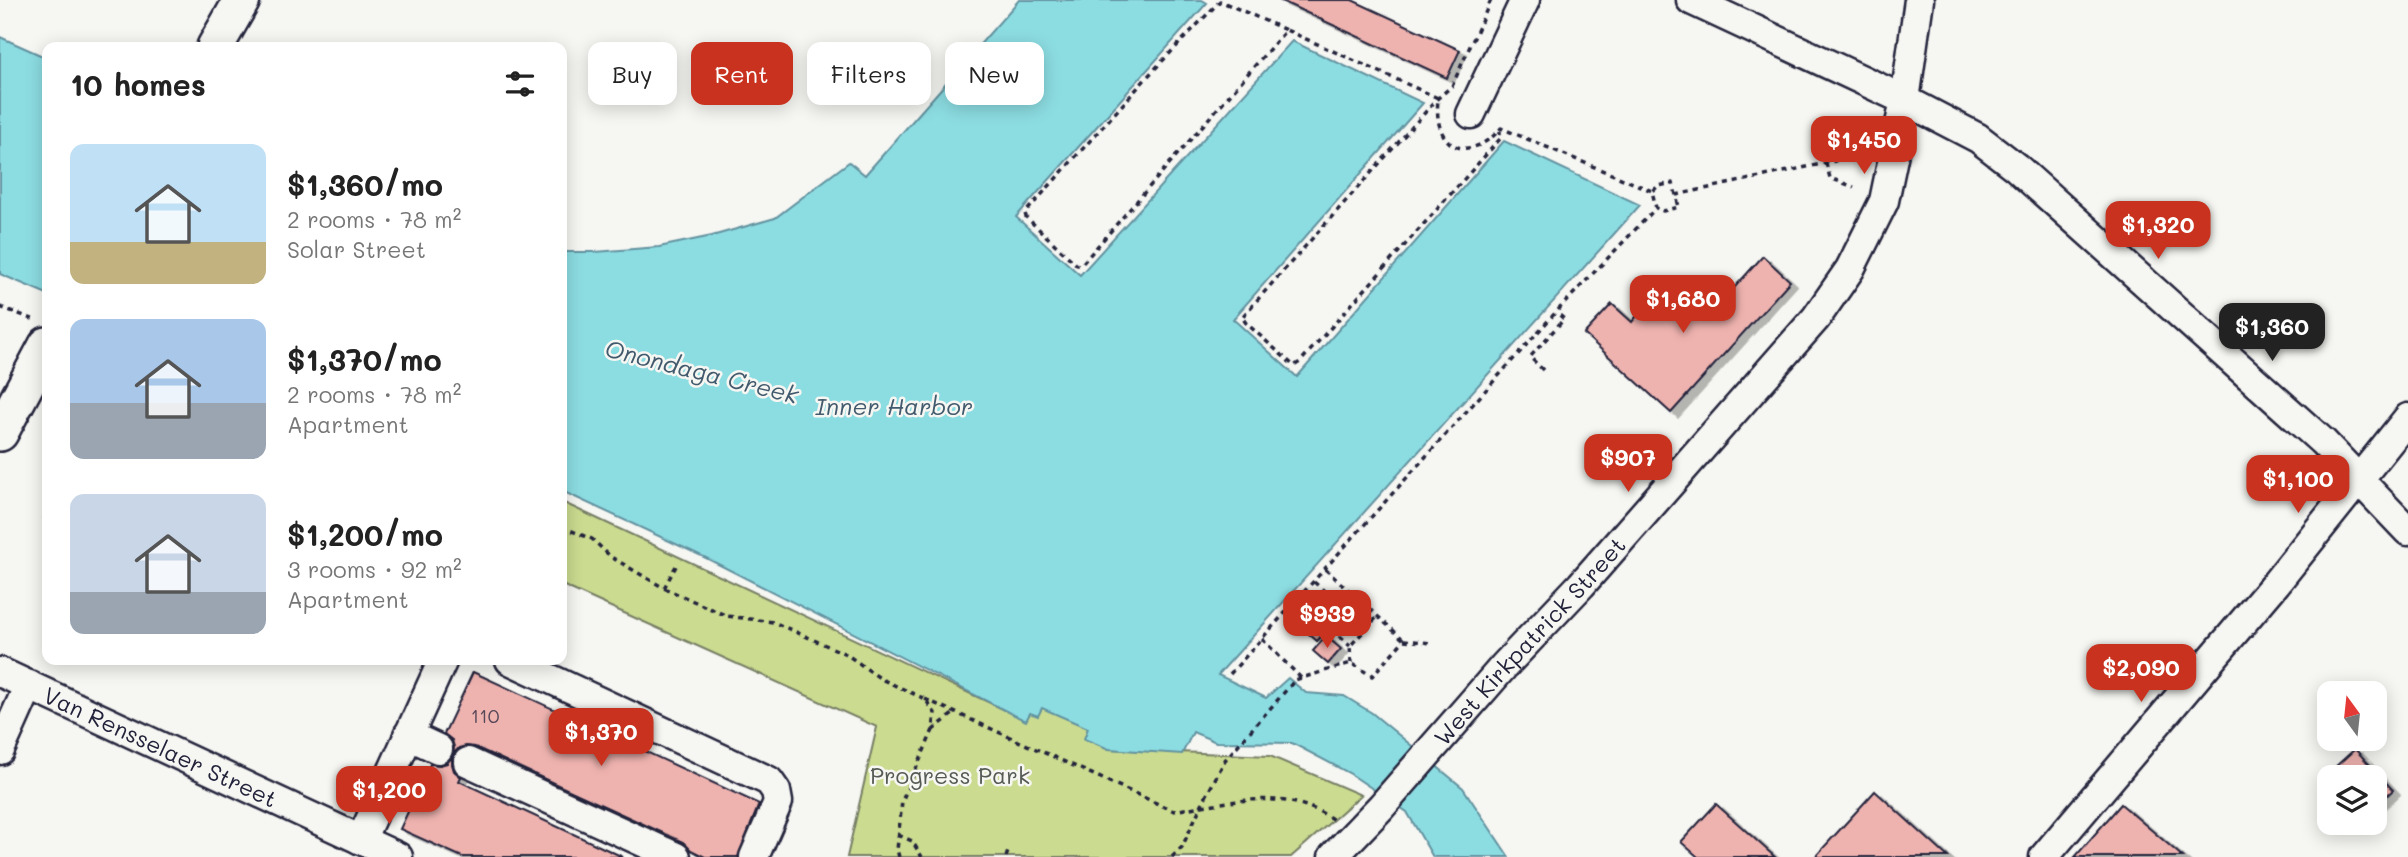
<!DOCTYPE html>
<html lang="en">
<head>
<meta charset="utf-8">
<style>
	body { margin:0; font-family:Mali,sans-serif; background:#f6f6f6; color:#222; height:100vh; display:flex; flex-direction:column; font-size:26px; white-space:nowrap }
	* { box-sizing:border-box; margin:0 }
	p { font-size:23px; color:#767676 }
	.icon { flex:none; width:38px; height:38px; fill:none; stroke:currentColor; stroke-width:2; stroke-linecap:round; stroke-linejoin:round }
	.map { position:relative; flex:1; overflow:hidden }
	.panel { position:absolute; left:42px; top:42px; width:525px; height:623px; display:flex; flex-direction:column; background:#fff; border-radius:14px; box-shadow:0 4px 18px #0003 }
	.panel>* { flex:none }
	.top-card { position:absolute; left:588px; top:42px; width:665px; height:63px; display:flex; gap:14px }
	.needle { width:46px; rotate:345deg }
	.buttons { position:absolute; left:2317px; top:681px; display:grid; gap:14px }
	.buttons a { display:grid; place-items:center; width:70px; height:70px; border-radius:14px; background:#fff; box-shadow:0 4px 18px #0003; font-size:35px }
	.price { position:absolute; translate:-50% -60px; padding:0 16px; border-radius:14px; background:#c8321e; color:#fff; font-size:23px; line-height:46px; filter:drop-shadow(0 2px 4px #0008) }
	.price::after { content:''; position:absolute; left:50%; top:42px; width:21px; height:16px; margin-left:-10px; background:inherit; clip-path:polygon(0 0,100% 0,50% 100%) }
	.price.selected { background:#222; color:#fff }
	ul { padding:0; list-style:none }
	li { display:flex; align-items:center; gap:21px; height:175px; padding:0 28px }
	li span { display:grid; place-items:center; flex:none; width:196px; height:140px; border-radius:14px; color:#555 }
	li>.icon { margin-inline-start:auto }
	span .icon { width:84px; height:84px; fill:#fffc; stroke-width:1 }
	li b { font-size:30px }
	h2 { display:flex; justify-content:space-between; align-items:center; height:84px; padding:0 28px; font-size:30px }
	.chip { padding:0 24px; border-radius:14px; background:#fff; box-shadow:0 4px 18px #0003; font-size:24px; line-height:63px }
	.chip.selected { background:#c8321e; color:#fff }
	.map>svg:first-child { display:block }
	.green { fill:#cbdb8f; stroke:#767e65; stroke-width:2 }
	.water { fill:#8cdde2; stroke:#62929f; stroke-width:2 }
	.building { fill:#efb3af; stroke:#22223b; stroke-width:2; filter:url(#shadow) }
	.lines { fill:none; stroke-linecap:round; stroke-linejoin:round }
	.minor-casing { stroke:#22223b; stroke-width:33 }
	.major-casing { stroke:#22223b; stroke-width:40 }
	.path { stroke:#22223b; stroke-width:3.5; stroke-dasharray:5 5; stroke-linecap:butt }
	.minor { stroke:#f6f6f2; stroke-width:28 }
	.major { stroke:#f6f6f2; stroke-width:35 }
	.labels { text-anchor:middle; dominant-baseline:central; stroke-width:5; stroke-linejoin:round; paint-order:stroke }
	.number-label { font-size:19px; fill:#554658 }
	.street-label { font-size:23px; fill:#22223b; stroke:#f6f6f2 }
	.park-label { font-size:23px; fill:#555a54; stroke:#f6f6f2 }
	.water-label { font-size:24px; font-style:italic; fill:#425a6d; stroke:#f6f6f2 }
</style>
</head>
<body>
<div class="map">
<svg width="2408" height="857" viewBox="0 0 2408 857">
	<defs>
		<filter id="shadow"><feDropShadow dx="7" dy="4.5" stdDeviation="0" flood-color="#0004"/></filter>
	</defs>
	<rect width="100%" height="100%" fill="#f6f6f2"/>
	<filter id="ink" filterUnits="userSpaceOnUse"><feTurbulence type="fractalNoise" baseFrequency=".0143" numOctaves="2"/><feDisplacementMap in="SourceGraphic" scale="14" xChannelSelector="R" yChannelSelector="G"/><feConvolveMatrix kernelMatrix="1 2 1 2 8 2 1 2 1" color-interpolation-filters="sRGB"/></filter>
	<g filter="url(#ink)">
		<!-- green -->
		<path class="green" d="M 562,502 L 1026,720 L 1030,712 L 1042,707 L 1089,728 L 1109,749 L 1270,756 L 1361,795 L 1291,857 L 847,857 L 877,727 L 562,585 Z"/>
		<!-- water -->
		<g class="water">
			<path d="M 1019,0 L 1202,0 L 1207,3 L 1016,217 L 1080,275 L 1292,41 L 1423,103 L 1233,319 L 1297,377 L 1504,141 L 1640,205 L 1218,675 L 1266,698 L 1288,678 L 1306,693 L 1344,696 L 1372,713 L 1463,788 L 1509,857 L 1433,857 L 1407,812 L 1349,773 L 1292,743 L 1216,742 L 1193,732 L 1182,754 L 1109,749 L 1084,739 L 1088,728 L 1042,708 L 1038,716 L 1030,713 L 1026,721 L 706,558 L 562,491 L 562,252 L 595,252 L 659,247 L 712,236 L 775,218 L 849,162 L 865,175 Z"/>
			<path d="M 0,37 L 47,58 L 47,294 L 0,274 Z"/>
		</g>
		<!-- building -->
		<g class="building">
			<path d="M 1279,0 L 1352,0 L 1460,50 L 1447,78 Z"/>
			<path d="M 1763,256 L 1790,281 L 1671,413 L 1584,334 L 1612,304 L 1632,322 L 1662,285 L 1704,321 Z"/>
			<path d="M 1315,598 L 1338,618 L 1317,641 L 1294,621 Z"/>
			<path d="M 1326,636 L 1341,649 L 1328,664 L 1313,651 Z"/>
			<path d="M 473,672 L 759,804 L 738,857 L 705,857 L 691,850 L 683,842 L 475,747 L 466,746 L 459,748 L 453,754 L 454,747 L 452,740 L 444,734 Z"/>
			<path d="M 2355,749 L 2393,790 L 2375,807 L 2375,777 L 2324,777 Z"/>
			<path d="M 452,757 L 452,764 L 454,771 L 461,777 L 459,781 L 623,857 L 462,857 L 400,829 L 430,764 L 440,765 L 447,763 Z"/>
			<path d="M 1875,791 L 1948,857 L 1815,857 Z"/>
			<path d="M 1716,804 L 1775,857 L 1698,857 L 1681,842 Z"/>
			<path d="M 2121,804 L 2183,857 L 2075,857 Z"/>
		</g>
		<g class="lines">
			<defs>
				<g id="minor">
					<path d="M 1691,0 L 1905,100 L 1978,138 L 2017,168 L 2323,442 L 2408,531"/>
					<path d="M 1471,114 L 1525,0"/>
					<path d="M 510,660 L 769,781 L 776,791 L 778,802 L 754,857"/>
					<path id="s1" d="M 0,672 L 398,857"/>
					<path d="M 408,735 L 438,749"/>
					<path d="M 0,750 L 29,685"/>
					<path d="M 468,762 L 676,857"/>
					<path d="M 361,840 L 443,660"/>
					<path id="s2" d="M 1333,857 L 1381,807 L 1504,666 L 1581,585 L 1816,318 L 1850,269 L 1884,201 L 1905,100 L 1919,0"/>
					<path d="M 2044,857 L 2276,583 L 2408,418"/>
				</g>
				<g id="major">
					<path d="M 215,47 L 242,0"/>
					<path d="M 0,433 L 47,345"/>
				</g>
			</defs>
			<!-- minor casing -->
			<use href="#minor" class="minor-casing"/>
			<!-- major casing -->
			<use href="#major" class="major-casing"/>
			<!-- path -->
			<g class="path">
				<path d="M 1491,0 L 1452,86 L 1438,98 L 1242,317 L 1246,323 L 1294,366 L 1300,362 L 1500,139 L 1500,131"/>
				<path d="M 1826,163 L 1830,178 L 1854,187"/>
				<path d="M 1653,191 L 1658,186 L 1673,183 L 1679,207 L 1663,211 L 1656,208"/>
				<path d="M 1676,195 L 1835,161 L 1831,141 L 1864,134"/>
				<path d="M 0,307 L 35,320"/>
				<path d="M 1543,370 L 1530,357 L 1564,319 L 1556,312"/>
				<path d="M 44,519 L 47,513"/>
				<path d="M 562,527 L 592,539 L 611,557 L 664,588 L 727,616 L 773,622 L 846,654 L 881,679 L 925,699 L 935,713 L 933,730 L 902,801 L 897,850 L 899,857"/>
				<path d="M 1325,569 L 1404,640"/>
				<path d="M 1314,582 L 1356,619 L 1340,637 L 1350,646"/>
				<path d="M 664,588 L 676,566"/>
				<path d="M 1262,639 L 1301,678"/>
				<path d="M 1351,663 L 1350,646 L 1378,616"/>
				<path d="M 1230,674 L 1556,312 L 1656,208 L 1652,191 L 1501,128 C 1488,144 1460,160 1444,136 C 1437,125 1437,111 1438,98 L 1286,30 L 1081,265 L 1077,265 L 1026,217 L 1025,213 L 1150,74 L 1220,1 L 1286,30"/>
				<path d="M 925,699 L 1174,811 L 1201,806 L 1225,760 L 1295,680 L 1351,663 L 1372,676 L 1404,640 L 1432,643"/>
				<path d="M 933,730 L 954,713"/>
				<path d="M 898,835 L 912,841 L 922,857"/>
				<path d="M 1006,857 L 1009,849"/>
				<path d="M 1172,857 L 1182,847 L 1201,806 C 1249,799 1293,791 1335,821"/>
			</g>
			<!-- minor -->
			<use href="#minor" class="minor"/>
			<!-- major -->
			<use href="#major" class="major"/>
		</g>
	</g>
	<g class="labels">
		<!-- number labels -->
		<g class="number-label">
			<text x="485" y="715">110</text>
		</g>
		<!-- street labels -->
		<g class="street-label">
			<text stroke="none"><textPath href="#s2" startOffset="292">West Kirkpatrick Street</textPath></text>
			<text stroke="none"><textPath href="#s1" startOffset="177">Van Rensselaer Street</textPath></text>
		</g>
		<!-- park labels -->
		<g class="park-label">
			<text x="950" y="775">Progress Park</text>
		</g>
		<!-- water labels -->
		<g class="water-label">
			<text transform="translate(702 371) rotate(14)">Onondaga Creek</text>
			<text x="894" y="405">Inner Harbor</text>
		</g>
	</g>
</svg>
<div class="buttons">
<a><svg class="needle" viewBox="-14 -14 28 28"><path d="M0-13l5 13h-10z" fill="#e53935"/><path d="M0 13l5-13h-10z" fill="#767676"/></svg></a>
<a><svg class="icon" aria-label="layers" viewBox="0 0 24 24"><path d="M12 4l9 5-9 5-9-5zM3 14l9 5 9-5"/></svg></a>
</div>
<b class="price" style="left:1864px;top:176px">$1,450</b>
<b class="price" style="left:2158px;top:261px">$1,320</b>
<b class="price" style="left:1683px;top:335px">$1,680</b>
<b class="price selected" style="left:2272px;top:363px">$1,360</b>
<b class="price" style="left:1628px;top:494px">$907</b>
<b class="price" style="left:2298px;top:515px">$1,100</b>
<b class="price" style="left:1327px;top:650px">$939</b>
<b class="price" style="left:2141px;top:704px">$2,090</b>
<b class="price" style="left:601px;top:768px">$1,370</b>
<b class="price" style="left:389px;top:826px">$1,200</b>
<div class="top-card">
<a class="chip">Buy</a>
<a class="chip selected">Rent</a>
<a class="chip">Filters</a>
<a class="chip">New</a>
</div>
<section class="panel">
<h2>10 homes<svg class="icon" aria-label="filters" viewBox="0 0 24 24"><path d="M4 7h16M4 17h16"/><circle cx="9" cy="7" r="2"/><circle cx="15" cy="17" r="2"/></svg></h2>
<ul>
<li><span style="background:linear-gradient(#bfe0f5 70%,#c2b280 0)"><svg class="icon" aria-label="home" viewBox="0 0 24 24"><path d="M3 11l9-7 9 7M6 9v11h12V9"/></svg></span><div><b>$1,360/mo</b><p>2 rooms · 78 m²</p><p>Solar Street</p></div></li>
<li><span style="background:linear-gradient(#a9c7e8 60%,#9aa5b1 0)"><svg class="icon" aria-label="home" viewBox="0 0 24 24"><path d="M3 11l9-7 9 7M6 9v11h12V9"/></svg></span><div><b>$1,370/mo</b><p>2 rooms · 78 m²</p><p>Apartment</p></div></li>
<li><span style="background:linear-gradient(#c9d6e8 70%,#9aa5b1 0)"><svg class="icon" aria-label="home" viewBox="0 0 24 24"><path d="M3 11l9-7 9 7M6 9v11h12V9"/></svg></span><div><b>$1,200/mo</b><p>3 rooms · 92 m²</p><p>Apartment</p></div></li>
</ul>
</section>
</div>
</body>
</html>
